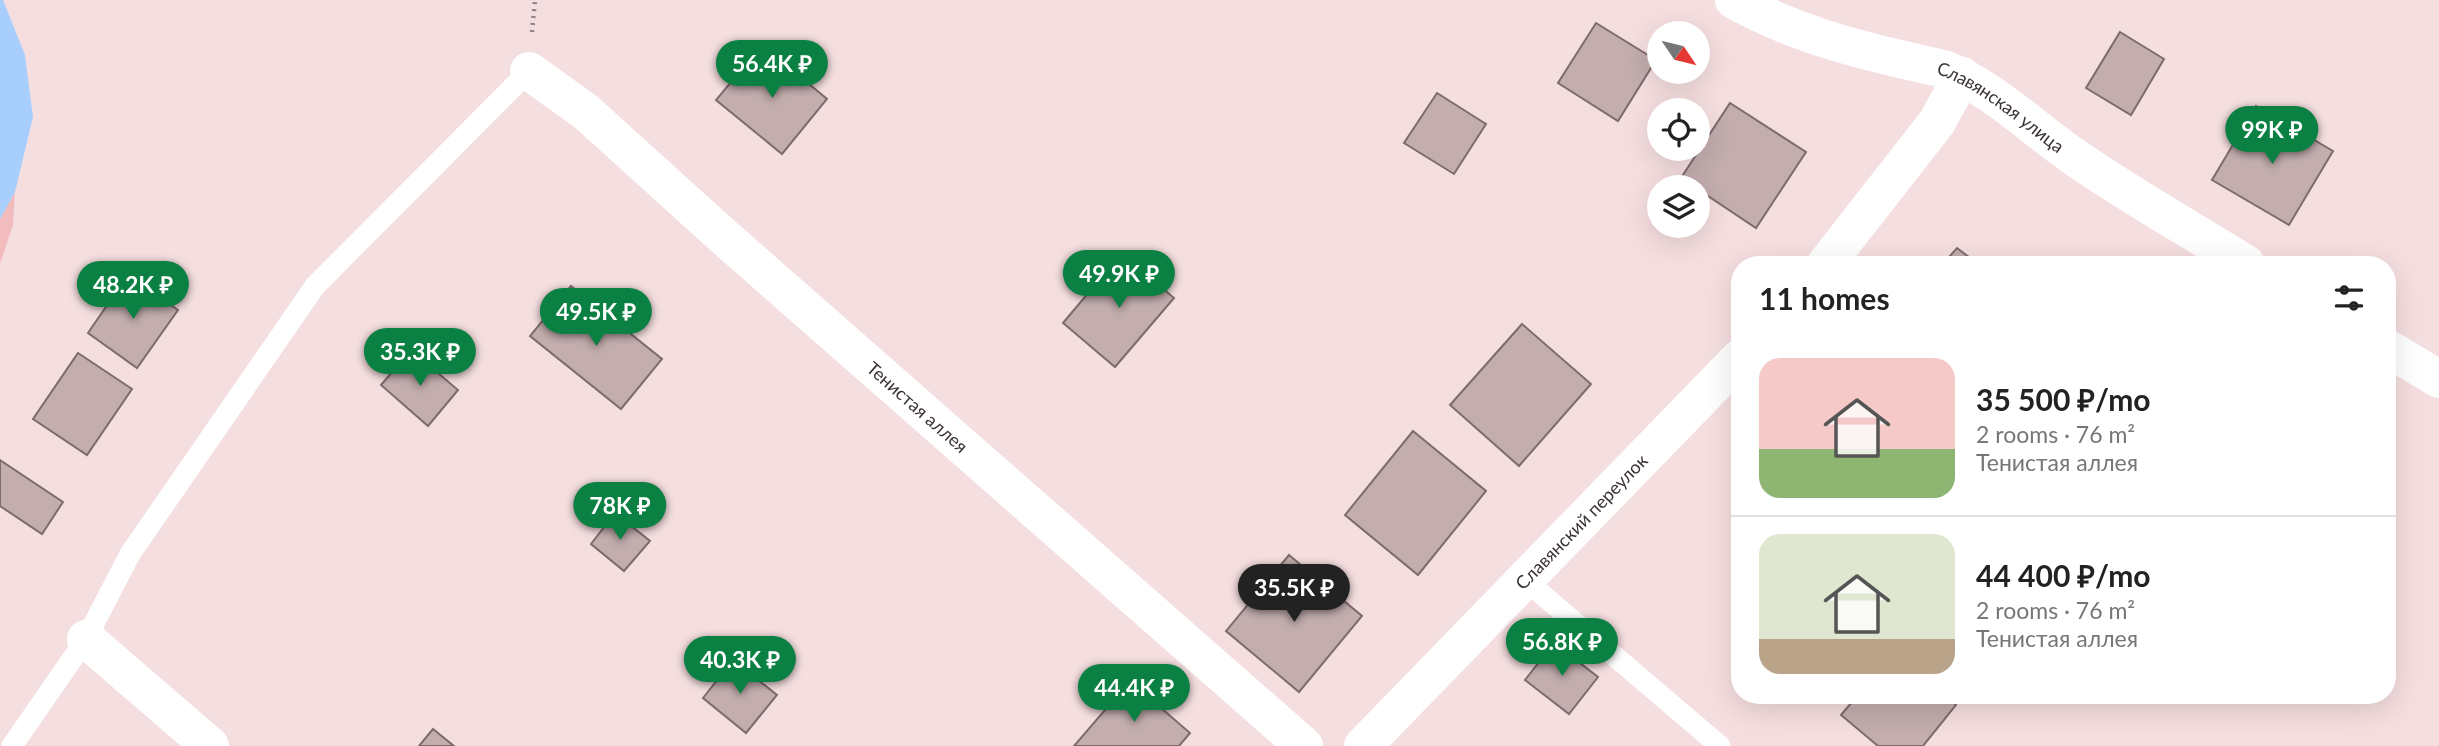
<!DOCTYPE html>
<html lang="en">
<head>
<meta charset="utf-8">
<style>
	body { margin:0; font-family:Lato,sans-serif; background:#f6f6f6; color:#222; height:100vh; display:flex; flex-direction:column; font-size:26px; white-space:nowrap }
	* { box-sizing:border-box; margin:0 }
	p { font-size:23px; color:#767676 }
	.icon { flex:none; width:38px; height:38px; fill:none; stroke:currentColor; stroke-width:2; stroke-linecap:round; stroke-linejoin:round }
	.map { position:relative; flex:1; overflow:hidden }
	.panel { position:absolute; left:1731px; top:256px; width:665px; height:448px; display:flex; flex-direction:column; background:#fff; border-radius:28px; box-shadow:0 7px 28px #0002 }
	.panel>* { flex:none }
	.needle { width:46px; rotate:125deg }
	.controls { position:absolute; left:1647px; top:21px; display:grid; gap:14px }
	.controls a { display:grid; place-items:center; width:63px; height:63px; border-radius:50%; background:#fff; box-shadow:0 7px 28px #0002; font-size:35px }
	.price { position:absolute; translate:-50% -60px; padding:0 16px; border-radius:24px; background:#0b8043; color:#fff; font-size:23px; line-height:46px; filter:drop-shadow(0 2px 4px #0008) }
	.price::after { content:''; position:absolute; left:50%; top:42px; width:21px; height:16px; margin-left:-10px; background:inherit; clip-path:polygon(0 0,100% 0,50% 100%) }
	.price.selected { background:#222; color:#fff }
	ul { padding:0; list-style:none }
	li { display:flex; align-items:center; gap:21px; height:175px; padding:0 28px }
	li+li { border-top:2px solid #e0e0e0 }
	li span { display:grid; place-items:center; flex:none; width:196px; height:140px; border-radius:21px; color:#555 }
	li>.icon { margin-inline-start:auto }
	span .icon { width:84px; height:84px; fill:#fffc; stroke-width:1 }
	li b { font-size:30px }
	h2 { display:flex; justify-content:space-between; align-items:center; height:84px; padding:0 28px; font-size:30px }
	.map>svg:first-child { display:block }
	.green { fill:#f2bcbf }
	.water { fill:#a8cefd }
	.building { fill:#c3adae; stroke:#7f6b6c; stroke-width:2 }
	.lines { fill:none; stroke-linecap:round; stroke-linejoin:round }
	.path { stroke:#918283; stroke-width:4.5; stroke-dasharray:2 5; stroke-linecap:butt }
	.service { stroke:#fff; stroke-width:21 }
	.minor { stroke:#fff; stroke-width:38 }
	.labels { text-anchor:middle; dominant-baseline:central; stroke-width:5; stroke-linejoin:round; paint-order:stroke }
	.street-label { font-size:18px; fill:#3b3333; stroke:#f5dedf }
</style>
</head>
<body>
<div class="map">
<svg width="2439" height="746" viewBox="0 0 2439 746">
	<rect width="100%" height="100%" fill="#f5dedf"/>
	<!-- green -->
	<path class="green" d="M 15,192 L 13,225 L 0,264 L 0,219 Z"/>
	<!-- water -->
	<path class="water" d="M 0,0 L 3,0 L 25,55 L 33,117 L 15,192 L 0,219 Z"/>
	<!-- building -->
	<g class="building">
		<path d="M 1596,23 L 1656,60 L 1618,121 L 1558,83 Z"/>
		<path d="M 2120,32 L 2164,59 L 2131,115 L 2086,88 Z"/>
		<path d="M 762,45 L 827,99 L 782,154 L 716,100 Z"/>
		<path d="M 1437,93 L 1486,124 L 1454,174 L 1404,143 Z"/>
		<path d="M 1730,103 L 1806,152 L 1756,228 L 1681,178 Z"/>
		<path d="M 2256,106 L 2333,151 L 2289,225 L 2212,180 Z"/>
		<path d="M 1957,248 L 1978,264 L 1943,264 Z"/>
		<path d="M 1122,253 L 1174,298 L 1115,367 L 1063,323 Z"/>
		<path d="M 128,275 L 178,310 L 137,368 L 88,333 Z"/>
		<path d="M 571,286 L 662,359 L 621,409 L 530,336 Z"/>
		<path d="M 1522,324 L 1591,384 L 1519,466 L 1450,405 Z"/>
		<path d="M 411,350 L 458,390 L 428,426 L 381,385 Z"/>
		<path d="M 78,353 L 132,389 L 87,455 L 33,419 Z"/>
		<path d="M 1413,431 L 1486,491 L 1418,575 L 1345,515 Z"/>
		<path d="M 0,460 L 63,502 L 42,534 L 0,506 Z"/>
		<path d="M 615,513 L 650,541 L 624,571 L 591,544 Z"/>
		<path d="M 1289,555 L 1362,616 L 1299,692 L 1226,631 Z"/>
		<path d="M 1554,643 L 1598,677 L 1569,714 L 1525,680 Z"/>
		<path d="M 733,660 L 777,695 L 746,733 L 703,698 Z"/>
		<path d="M 1130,681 L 1190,733 L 1179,746 L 1074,746 Z"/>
		<path d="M 1858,695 L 1944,695 L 1956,705 L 1923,746 L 1878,746 L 1841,715 Z"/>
		<path d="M 433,729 L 454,746 L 419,746 Z"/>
	</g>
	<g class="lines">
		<!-- path -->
		<path class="path" d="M 532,32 L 535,0"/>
		<!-- service -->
		<g class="service">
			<path d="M 1524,579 L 1720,746"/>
			<path d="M 12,746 L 86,639 L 130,554 L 315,286 L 529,71"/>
		</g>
		<!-- minor -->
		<g class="minor">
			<path id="s1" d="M 1734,0 C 1800,37 1871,53 1944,69 C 1993,88 2031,127 2073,156 C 2129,195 2188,228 2246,264"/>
			<path id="s2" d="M 529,71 L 586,112 L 723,236 L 1304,746"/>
			<path d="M 1826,264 L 1937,122 L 1962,76"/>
			<path d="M 2387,348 L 2439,379"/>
			<path d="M 86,639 L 210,746"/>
			<path id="s3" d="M 1363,746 L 1740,358"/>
		</g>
	</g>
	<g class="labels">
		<!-- street labels -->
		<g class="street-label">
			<text stroke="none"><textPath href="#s1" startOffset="290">Славянская улица</textPath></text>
			<text stroke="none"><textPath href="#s2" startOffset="514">Тенистая аллея</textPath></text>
			<text stroke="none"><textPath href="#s3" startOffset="313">Славянский переулок</textPath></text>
		</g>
	</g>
</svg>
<div class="controls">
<a><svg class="needle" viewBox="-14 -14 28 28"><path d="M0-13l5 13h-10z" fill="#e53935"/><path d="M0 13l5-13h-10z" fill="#767676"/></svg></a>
<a><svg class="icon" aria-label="locate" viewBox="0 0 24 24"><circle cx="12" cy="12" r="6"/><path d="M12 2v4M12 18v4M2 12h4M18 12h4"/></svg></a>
<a><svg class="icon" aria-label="layers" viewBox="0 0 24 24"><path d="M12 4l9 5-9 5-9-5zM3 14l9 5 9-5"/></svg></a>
</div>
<b class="price" style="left:772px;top:100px">56.4K ₽</b>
<b class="price" style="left:2272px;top:166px">99K ₽</b>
<b class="price" style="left:1119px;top:310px">49.9K ₽</b>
<b class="price" style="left:133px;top:321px">48.2K ₽</b>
<b class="price" style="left:596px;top:348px">49.5K ₽</b>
<b class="price" style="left:420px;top:388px">35.3K ₽</b>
<b class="price" style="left:620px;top:542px">78K ₽</b>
<b class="price selected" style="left:1294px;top:624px">35.5K ₽</b>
<b class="price" style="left:1562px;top:678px">56.8K ₽</b>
<b class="price" style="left:740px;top:696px">40.3K ₽</b>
<b class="price" style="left:1134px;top:724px">44.4K ₽</b>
<section class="panel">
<h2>11 homes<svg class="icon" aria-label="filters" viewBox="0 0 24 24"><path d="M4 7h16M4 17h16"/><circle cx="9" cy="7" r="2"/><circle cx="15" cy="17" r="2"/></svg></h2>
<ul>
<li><span style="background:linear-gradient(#f6c9c9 65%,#8fb573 0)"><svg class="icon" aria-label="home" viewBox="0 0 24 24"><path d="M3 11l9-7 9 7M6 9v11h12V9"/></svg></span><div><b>35 500 ₽/mo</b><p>2 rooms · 76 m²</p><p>Тенистая аллея</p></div></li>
<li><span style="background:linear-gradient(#dfe7d0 75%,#b9a48a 0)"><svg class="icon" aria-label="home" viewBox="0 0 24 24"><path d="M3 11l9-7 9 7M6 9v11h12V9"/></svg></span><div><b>44 400 ₽/mo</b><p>2 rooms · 76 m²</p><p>Тенистая аллея</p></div></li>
</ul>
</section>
</div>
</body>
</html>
